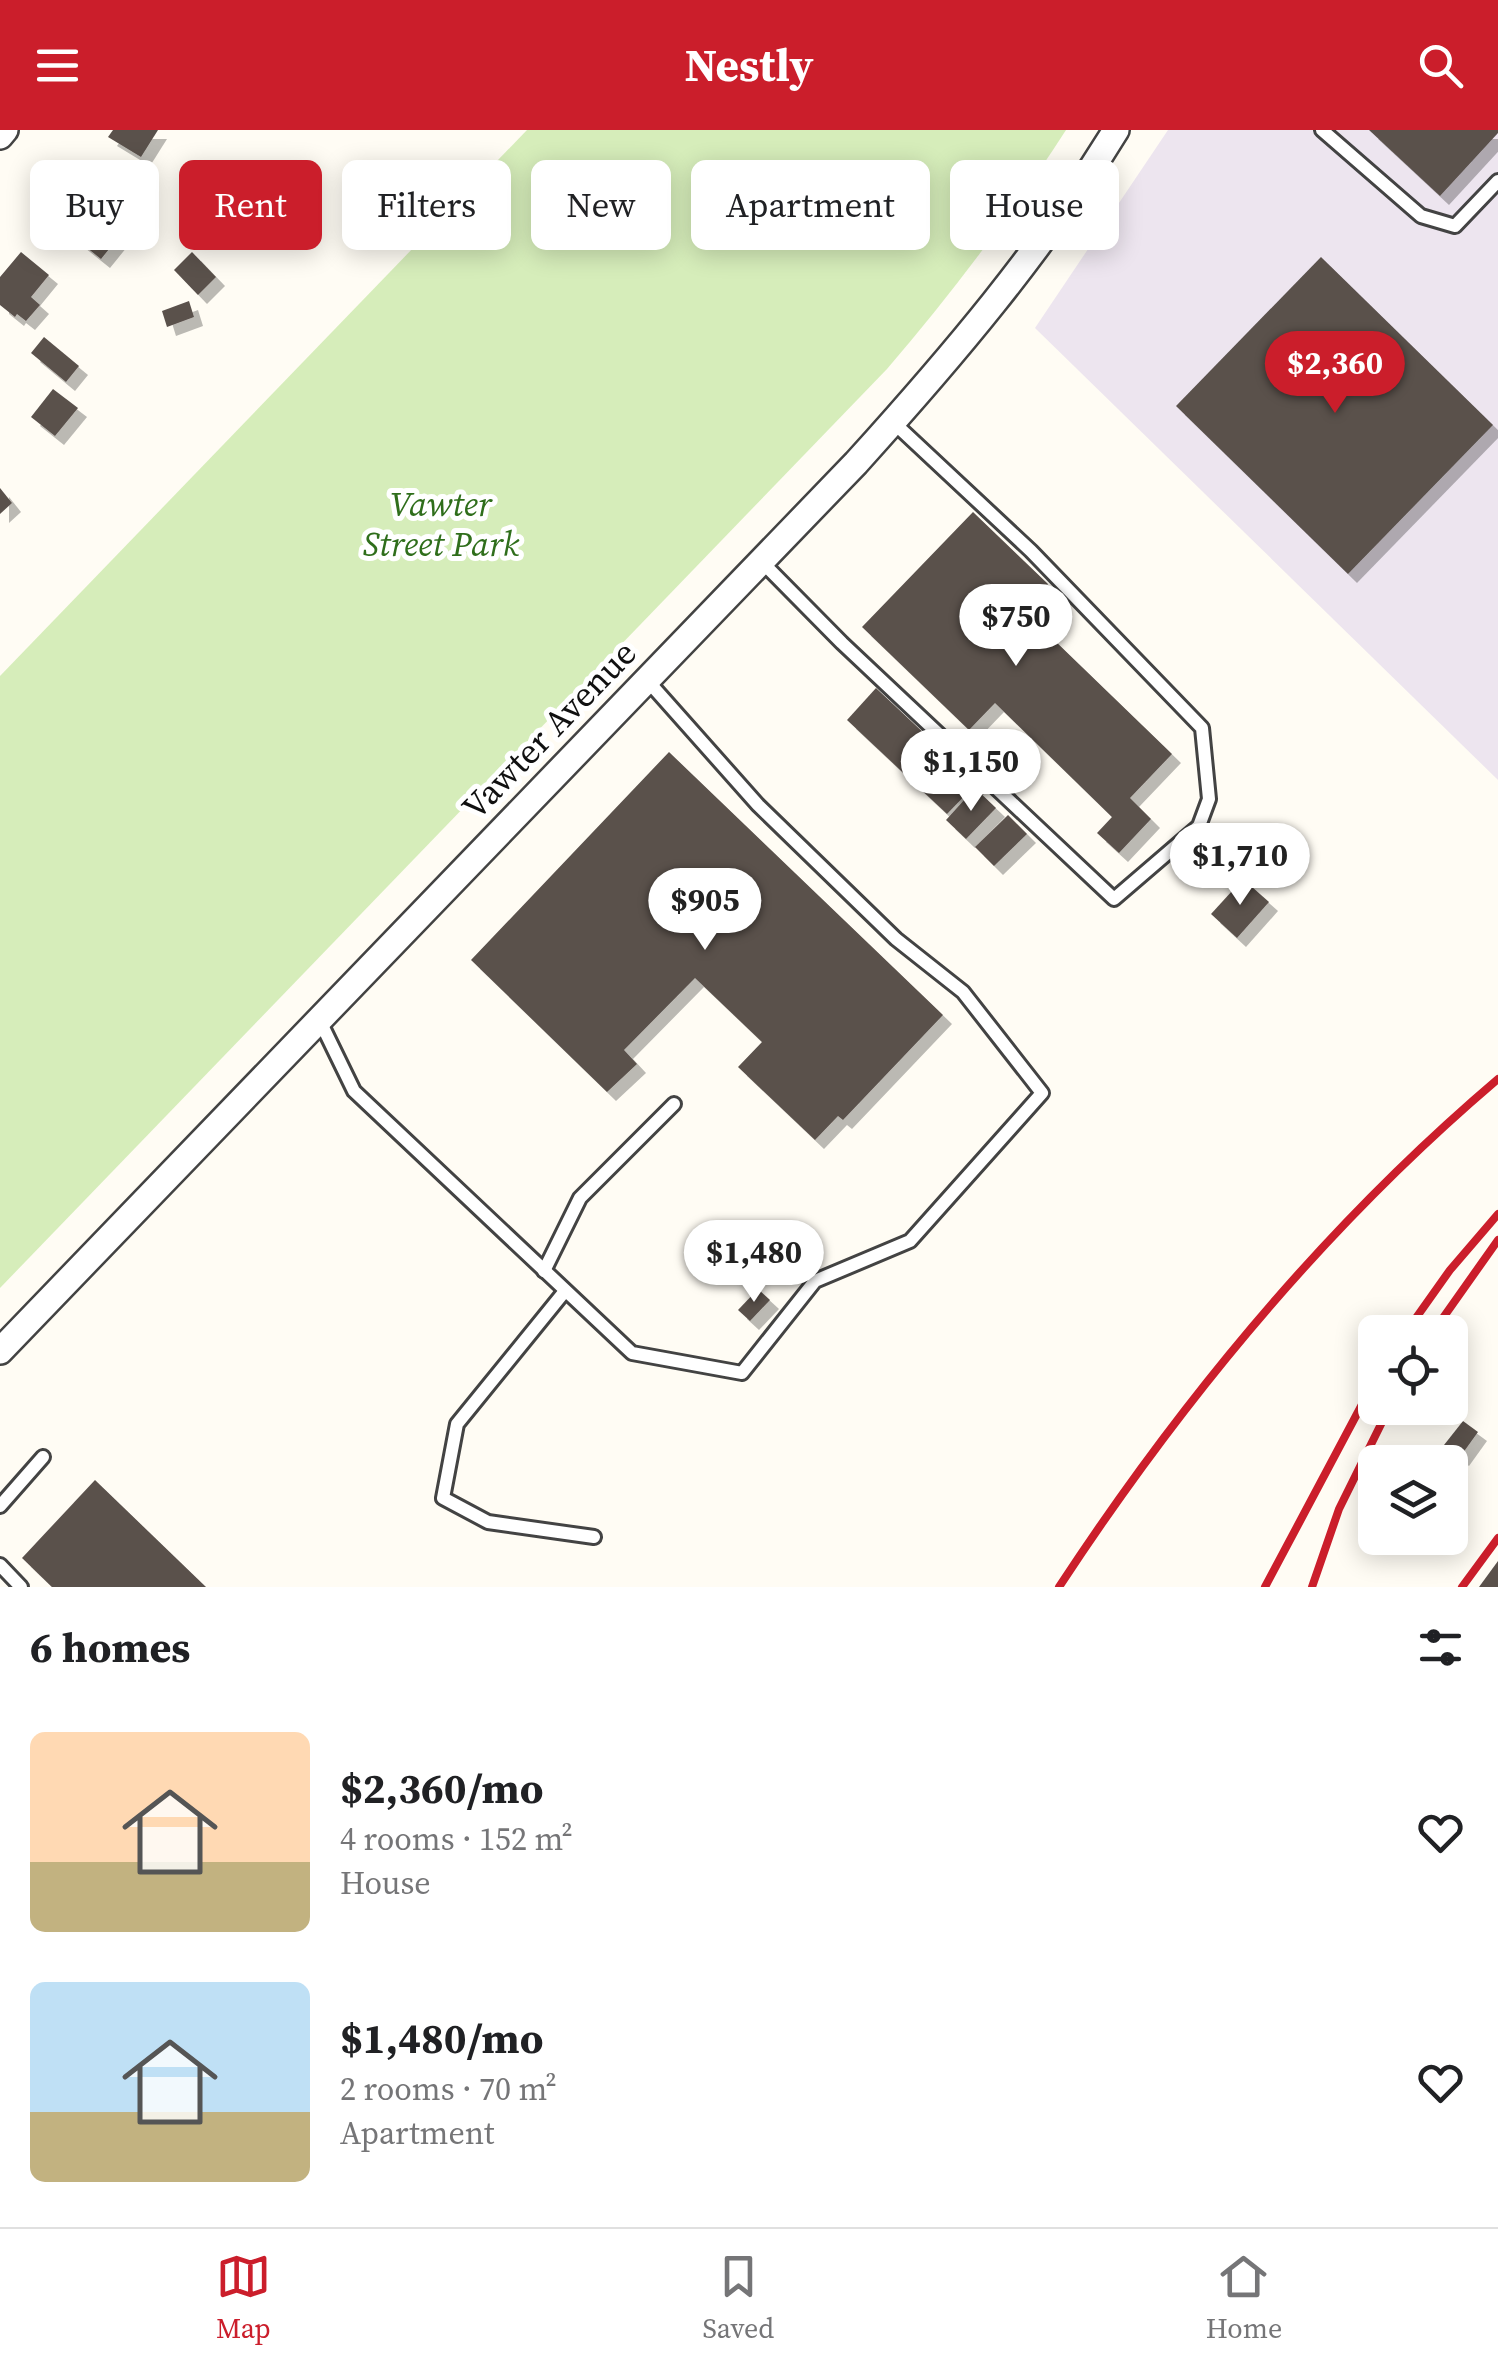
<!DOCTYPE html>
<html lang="en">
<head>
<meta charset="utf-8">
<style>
	body { margin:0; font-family:"Source Serif 4",serif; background:#f6f6f6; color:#202124; height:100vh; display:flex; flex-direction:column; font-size:38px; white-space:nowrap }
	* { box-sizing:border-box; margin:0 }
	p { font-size:32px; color:#757577 }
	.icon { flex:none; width:55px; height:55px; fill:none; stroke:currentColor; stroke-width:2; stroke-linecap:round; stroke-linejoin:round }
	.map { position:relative; height:1457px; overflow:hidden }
	.side { display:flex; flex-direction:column; background:#fff; flex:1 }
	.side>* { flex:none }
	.top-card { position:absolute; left:30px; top:30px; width:1440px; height:90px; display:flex; gap:20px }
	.fabs { position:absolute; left:1358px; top:1185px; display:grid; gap:20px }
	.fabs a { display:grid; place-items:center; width:110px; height:110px; border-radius:15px; background:#fff; box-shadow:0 5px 25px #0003; font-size:50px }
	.price { position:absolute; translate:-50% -85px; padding:0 22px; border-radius:35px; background:#fff; color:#222; font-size:32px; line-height:65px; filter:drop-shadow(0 2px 5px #0008) }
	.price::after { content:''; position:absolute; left:50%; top:60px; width:30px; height:22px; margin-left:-15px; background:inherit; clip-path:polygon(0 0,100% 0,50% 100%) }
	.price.active { background:#cb1e2b; color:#fff }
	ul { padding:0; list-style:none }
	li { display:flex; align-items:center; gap:30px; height:250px; padding:0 30px }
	li span { display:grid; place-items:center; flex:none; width:280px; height:200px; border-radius:15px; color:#555 }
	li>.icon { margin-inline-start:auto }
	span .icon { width:120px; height:120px; fill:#fffc; stroke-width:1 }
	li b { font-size:42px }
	h2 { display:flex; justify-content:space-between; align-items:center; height:120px; padding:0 30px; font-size:42px }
	.chip { padding:0 35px; border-radius:15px; background:#fff; box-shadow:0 5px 25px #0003; font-size:35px; line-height:90px }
	.chip.active { background:#cb1e2b; color:#fff }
	header { display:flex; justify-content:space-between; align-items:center; height:130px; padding:0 30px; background:#cb1e2b; color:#fff; font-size:45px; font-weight:700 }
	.menu { display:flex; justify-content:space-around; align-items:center; height:140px; border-top:2px solid #e0e0e0; background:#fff; font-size:28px; color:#757577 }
	.menu a { display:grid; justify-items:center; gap:5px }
	.menu .active { color:#cb1e2b }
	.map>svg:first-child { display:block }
	.industrial { fill:#ede5ef }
	.green { fill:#d6edba }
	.building { fill:#5a514c; filter:url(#shadow) }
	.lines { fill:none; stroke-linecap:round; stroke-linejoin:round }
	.lane-casing { stroke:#434343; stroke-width:18 }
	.street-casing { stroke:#434343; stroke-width:30 }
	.lane { stroke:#fff; stroke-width:12 }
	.street { stroke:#fff; stroke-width:25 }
	.rail { stroke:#cb1e2b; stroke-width:8 }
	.labels { text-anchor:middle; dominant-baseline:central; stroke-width:10; stroke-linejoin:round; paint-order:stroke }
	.park-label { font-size:35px; font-style:italic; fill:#2f6e1b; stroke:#fff }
	.street-label { font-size:35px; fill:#101010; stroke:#fff }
</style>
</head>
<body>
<header><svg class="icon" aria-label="menu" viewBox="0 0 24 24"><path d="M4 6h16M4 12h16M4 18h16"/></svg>Nestly<svg class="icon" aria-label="search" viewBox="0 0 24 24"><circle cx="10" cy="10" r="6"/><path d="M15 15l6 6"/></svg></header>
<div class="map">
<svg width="1498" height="1457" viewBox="0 0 1498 1457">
	<defs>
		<filter id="shadow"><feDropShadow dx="9" dy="9" stdDeviation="0" flood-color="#0004"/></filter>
	</defs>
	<rect width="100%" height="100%" fill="#fffcf4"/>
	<!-- industrial -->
	<path class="industrial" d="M 1168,0 L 1498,0 L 1498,650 L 1035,198 Z"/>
	<!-- green -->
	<path class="green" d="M 527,0 L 1066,0 C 1012,84 952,163 887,239 L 0,1158 L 0,546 Z"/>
	<!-- building -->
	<g class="building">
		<path d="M 113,0 L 158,0 L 141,27 L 108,7 Z"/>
		<path d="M 1369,0 L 1498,0 L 1498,3 L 1440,66 Z"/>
		<path d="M 85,46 L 113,69 L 106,78 L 122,91 L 112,104 L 118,108 L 101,129 L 51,89 Z"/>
		<path d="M 21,122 L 49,145 L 31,167 L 40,175 L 26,191 L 17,184 L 15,187 L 0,175 L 0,147 Z"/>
		<path d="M 192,122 L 216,147 L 198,165 L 174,140 Z"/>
		<path d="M 1321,127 L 1493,295 L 1348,444 L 1176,276 Z"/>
		<path d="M 189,171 L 194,187 L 167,197 L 162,181 Z"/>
		<path d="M 44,207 L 79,236 L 66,252 L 31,223 Z"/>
		<path d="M 53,259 L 78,278 L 55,306 L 31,287 Z"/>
		<path d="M 0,358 L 12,373 L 0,384 Z"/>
		<path d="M 973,382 L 1048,454 L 1023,480 L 1172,624 L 1130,668 L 1151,689 L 1119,723 L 1097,703 L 1112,687 L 995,573 L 969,600 L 862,497 Z"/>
		<path d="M 876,558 L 977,653 L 947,684 L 847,590 Z"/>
		<path d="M 669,622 L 943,885 L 843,990 L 838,986 L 815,1010 L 738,937 L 762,912 L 695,848 L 624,920 L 637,934 L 607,962 L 471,830 Z"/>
		<path d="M 975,658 L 996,678 L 966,709 L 946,690 Z"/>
		<path d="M 1008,685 L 1027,704 L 994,736 L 975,717 Z"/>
		<path d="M 1243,749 L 1269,772 L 1237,808 L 1211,784 Z"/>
		<path d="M 758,1159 L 770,1170 L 750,1191 L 738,1180 Z"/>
		<path d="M 1463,1291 L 1478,1302 L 1460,1327 L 1444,1315 Z"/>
		<path d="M 95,1350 L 206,1457 L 52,1457 L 22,1428 Z"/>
		<path d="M 1498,1431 L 1498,1457 L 1479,1457 Z"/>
	</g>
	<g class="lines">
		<defs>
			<g id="lane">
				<path d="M 1322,0 L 1421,86 L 1455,96 L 1498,51"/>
				<path d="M 761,431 L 842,513 L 1114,769 L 1199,696 L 1209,669 L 1202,598 L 1031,421 L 893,292"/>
				<path d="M 319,889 L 354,961 L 632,1223 L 742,1243 L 815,1151 L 910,1111 L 1042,963 L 963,862 L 896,809 L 758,675 L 647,550"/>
				<path d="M 544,1141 L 580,1068 L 674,974"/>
				<path d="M 565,1161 L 457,1294 L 443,1368 L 488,1392 L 594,1407"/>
				<path d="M 0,1376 L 43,1327"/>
				<path d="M 0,1435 L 21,1457"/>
			</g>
			<g id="street">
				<path d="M 0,6 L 5,0"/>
				<path d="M 0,1221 L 856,333 C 951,228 1042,121 1116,0"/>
			</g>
		</defs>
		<!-- lane casing -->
		<use href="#lane" class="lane-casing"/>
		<!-- street casing -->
		<use href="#street" class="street-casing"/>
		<!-- lane -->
		<use href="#lane" class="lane"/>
		<!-- street -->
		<use href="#street" class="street"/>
		<!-- rail -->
		<g class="rail">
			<path d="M 1406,1202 L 1450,1140 L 1498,1084"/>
			<path d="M 1433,1202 L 1498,1110"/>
			<path d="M 1059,1457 C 1183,1268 1325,1096 1498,949"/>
			<path d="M 1265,1457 L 1375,1250"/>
			<path d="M 1312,1457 L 1339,1379 L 1389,1278"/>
			<path d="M 1462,1457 L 1498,1408"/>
		</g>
	</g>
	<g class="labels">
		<!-- park labels -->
		<g class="park-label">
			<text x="441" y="374">Vawter<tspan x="441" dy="40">Street Park</tspan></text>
		</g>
		<!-- street labels -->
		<g class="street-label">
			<text transform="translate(549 600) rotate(-46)">Vawter Avenue</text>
		</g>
	</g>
</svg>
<div class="fabs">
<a><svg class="icon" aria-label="locate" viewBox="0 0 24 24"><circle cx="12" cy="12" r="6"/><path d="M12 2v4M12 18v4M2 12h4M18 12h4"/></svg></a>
<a><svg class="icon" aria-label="layers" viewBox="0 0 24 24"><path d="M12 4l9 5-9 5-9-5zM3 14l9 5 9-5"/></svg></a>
</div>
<b class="price active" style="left:1335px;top:286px">$2,360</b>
<b class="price" style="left:1016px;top:539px">$750</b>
<b class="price" style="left:971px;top:684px">$1,150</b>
<b class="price" style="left:1240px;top:778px">$1,710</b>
<b class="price" style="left:705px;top:823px">$905</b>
<b class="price" style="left:754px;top:1175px">$1,480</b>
<div class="top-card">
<a class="chip">Buy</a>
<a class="chip active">Rent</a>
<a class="chip">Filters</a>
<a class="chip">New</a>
<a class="chip">Apartment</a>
<a class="chip">House</a>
</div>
</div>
<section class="side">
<h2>6 homes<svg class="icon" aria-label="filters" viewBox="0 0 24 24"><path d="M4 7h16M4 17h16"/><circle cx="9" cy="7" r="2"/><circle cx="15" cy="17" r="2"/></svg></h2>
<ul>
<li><span style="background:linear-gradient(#ffd9b3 65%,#c2b280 0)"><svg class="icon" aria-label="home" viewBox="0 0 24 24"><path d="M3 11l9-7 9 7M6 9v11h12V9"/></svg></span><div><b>$2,360/mo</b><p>4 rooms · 152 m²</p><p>House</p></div><svg class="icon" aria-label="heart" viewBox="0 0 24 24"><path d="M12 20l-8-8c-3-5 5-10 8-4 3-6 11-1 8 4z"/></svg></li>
<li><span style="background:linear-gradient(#bfe0f5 65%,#c2b280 0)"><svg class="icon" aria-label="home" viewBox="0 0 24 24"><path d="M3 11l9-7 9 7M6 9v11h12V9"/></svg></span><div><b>$1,480/mo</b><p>2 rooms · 70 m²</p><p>Apartment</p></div><svg class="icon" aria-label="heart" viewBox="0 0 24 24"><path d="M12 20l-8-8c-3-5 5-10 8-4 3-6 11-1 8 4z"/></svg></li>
</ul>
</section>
<nav class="menu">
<a class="active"><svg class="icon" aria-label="map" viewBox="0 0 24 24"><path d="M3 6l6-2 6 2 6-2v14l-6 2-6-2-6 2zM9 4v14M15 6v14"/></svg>Map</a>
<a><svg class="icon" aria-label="saved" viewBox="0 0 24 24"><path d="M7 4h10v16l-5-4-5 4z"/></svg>Saved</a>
<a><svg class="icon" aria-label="home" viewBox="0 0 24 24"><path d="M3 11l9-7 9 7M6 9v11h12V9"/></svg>Home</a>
</nav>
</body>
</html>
